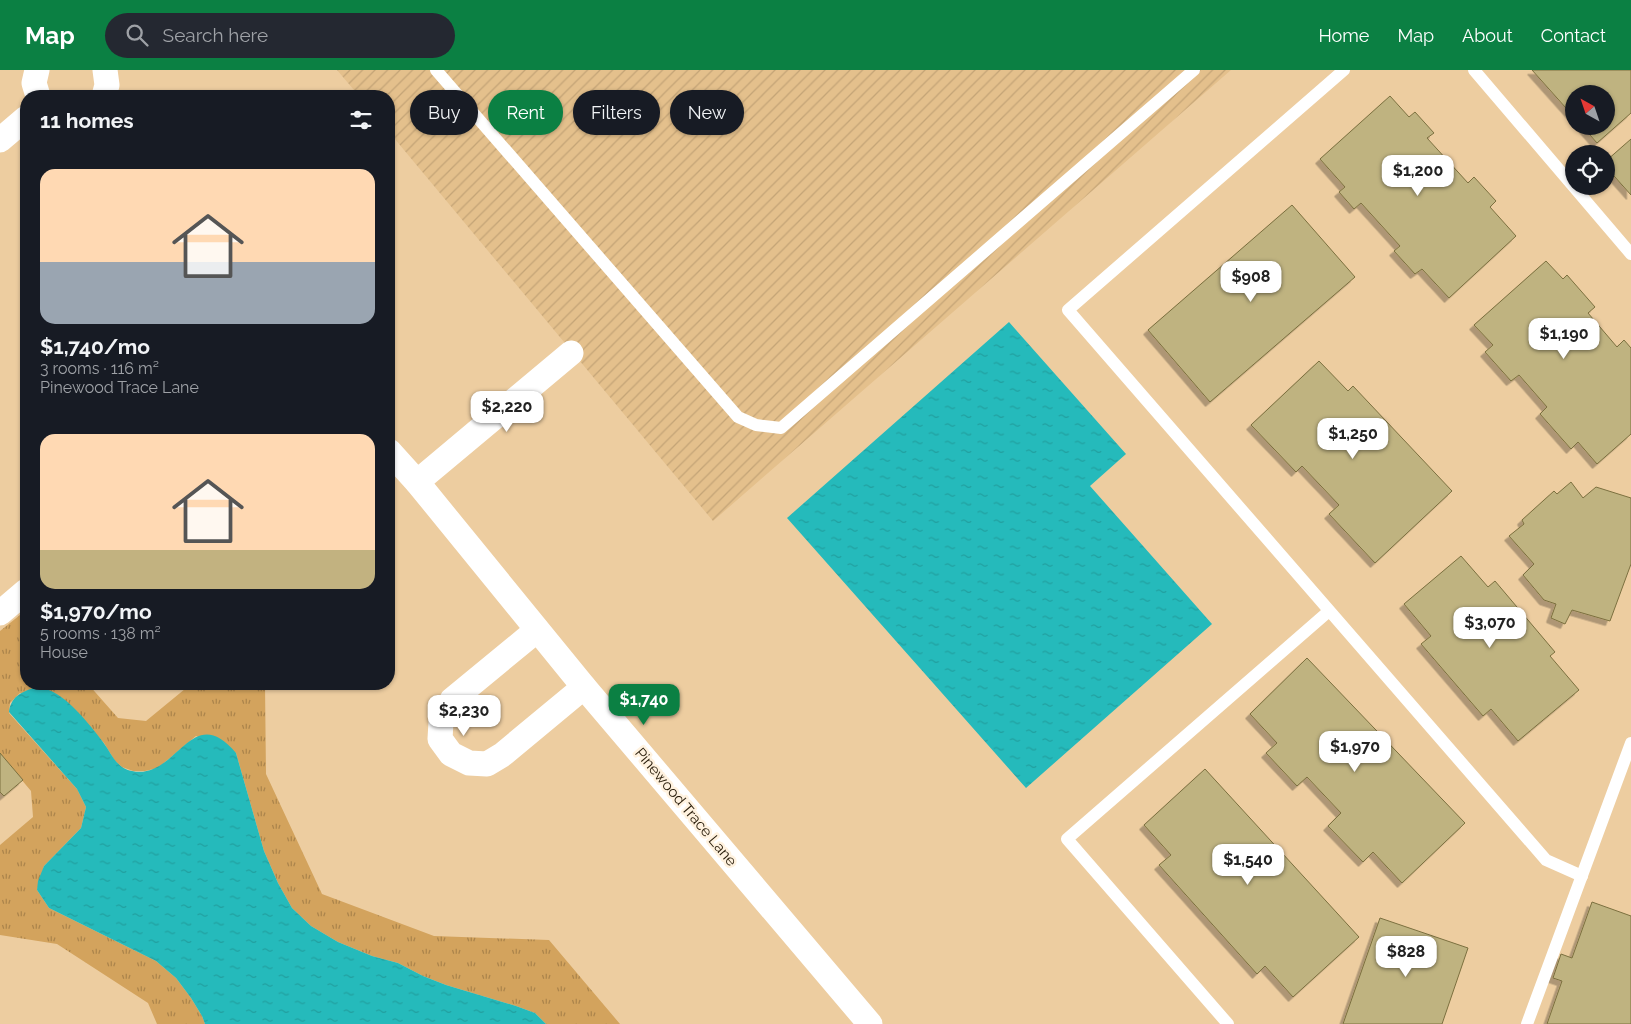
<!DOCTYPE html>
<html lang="en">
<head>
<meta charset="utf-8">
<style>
	body { margin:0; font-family:Raleway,sans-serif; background:#242831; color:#f1f3f6; height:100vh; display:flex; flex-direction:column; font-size:19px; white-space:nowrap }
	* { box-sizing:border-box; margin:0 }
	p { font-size:16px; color:#9ea1a6 }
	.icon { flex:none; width:28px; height:28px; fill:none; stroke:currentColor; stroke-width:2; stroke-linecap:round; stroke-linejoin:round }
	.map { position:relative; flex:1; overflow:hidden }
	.panel { position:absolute; left:20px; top:20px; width:375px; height:600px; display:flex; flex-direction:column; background:#171b24; border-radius:20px; box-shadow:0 1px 4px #0004 }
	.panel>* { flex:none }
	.guide { position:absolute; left:410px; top:20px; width:475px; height:45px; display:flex; gap:10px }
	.needle { width:32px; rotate:320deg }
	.controls { position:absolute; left:1565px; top:15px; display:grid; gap:10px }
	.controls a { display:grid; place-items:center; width:50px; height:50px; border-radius:50%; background:#171b24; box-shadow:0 1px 4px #0004; font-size:25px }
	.price { position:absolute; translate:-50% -42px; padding:0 11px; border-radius:10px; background:#fff; color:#222; font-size:16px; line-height:32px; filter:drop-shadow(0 1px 2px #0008) }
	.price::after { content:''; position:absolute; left:50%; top:30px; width:15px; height:11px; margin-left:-8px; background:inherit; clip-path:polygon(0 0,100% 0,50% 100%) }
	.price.current { background:#0b8043; color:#fff }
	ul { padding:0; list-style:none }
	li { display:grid; align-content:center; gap:10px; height:265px; padding:0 20px }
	li span { display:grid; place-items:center; height:155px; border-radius:15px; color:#555 }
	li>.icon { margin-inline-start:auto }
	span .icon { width:90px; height:90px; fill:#fffc; stroke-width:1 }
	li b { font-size:21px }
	h2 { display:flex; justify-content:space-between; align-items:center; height:60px; padding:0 20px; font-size:21px }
	.chip { padding:0 18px; border-radius:22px; background:#171b24; box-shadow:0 1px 4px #0004; font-size:18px; line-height:45px }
	.chip.current { background:#0b8043; color:#fff }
	header { display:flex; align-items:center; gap:30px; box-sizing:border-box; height:70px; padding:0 25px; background:#0b8043; color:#fff }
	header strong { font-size:24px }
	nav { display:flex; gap:28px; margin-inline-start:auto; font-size:18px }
	.search { width:350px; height:45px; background:#242831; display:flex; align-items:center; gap:12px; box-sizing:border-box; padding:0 18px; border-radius:28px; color:#9ea1a6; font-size:19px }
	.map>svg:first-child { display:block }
	.industrial { fill:url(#industrial-furrows) }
	.grass { fill:url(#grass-tufts) }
	.water { fill:url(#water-ripples) }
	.building { fill:#bfb380; stroke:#7c703f; filter:url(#shadow) }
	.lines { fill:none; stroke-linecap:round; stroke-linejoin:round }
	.lane { stroke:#fff; stroke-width:12 }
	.street { stroke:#fff; stroke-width:25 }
	.labels { text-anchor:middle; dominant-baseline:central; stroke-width:5; stroke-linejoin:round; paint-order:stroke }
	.street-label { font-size:15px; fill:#271b09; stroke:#fff2df }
</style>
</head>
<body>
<header>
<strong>Map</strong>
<div class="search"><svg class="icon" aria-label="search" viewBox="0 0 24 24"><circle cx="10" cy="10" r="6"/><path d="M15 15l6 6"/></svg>Search here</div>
<nav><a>Home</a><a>Map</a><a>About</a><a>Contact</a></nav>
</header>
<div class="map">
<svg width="1631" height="954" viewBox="0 0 1631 954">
	<defs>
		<pattern id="industrial-furrows" width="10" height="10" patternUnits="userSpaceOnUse" patternTransform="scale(1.25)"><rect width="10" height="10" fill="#e4c08c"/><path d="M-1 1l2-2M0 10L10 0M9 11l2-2" fill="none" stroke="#c4a477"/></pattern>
		<pattern id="grass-tufts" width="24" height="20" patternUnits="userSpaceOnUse" patternTransform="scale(1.25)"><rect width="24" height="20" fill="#d3a35d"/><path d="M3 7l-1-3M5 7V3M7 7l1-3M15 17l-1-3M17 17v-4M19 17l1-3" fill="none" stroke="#ab844b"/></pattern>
		<pattern id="water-ripples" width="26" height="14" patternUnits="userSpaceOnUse" patternTransform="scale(1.25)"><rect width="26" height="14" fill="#25babb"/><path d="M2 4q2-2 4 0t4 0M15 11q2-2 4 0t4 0" fill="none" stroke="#219f9f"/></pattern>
		<filter id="shadow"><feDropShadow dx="-4.5" dy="4.5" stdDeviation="0" flood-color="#0004"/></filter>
	</defs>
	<rect width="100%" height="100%" fill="#edcda0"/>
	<!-- industrial -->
	<path class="industrial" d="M 337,0 L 1231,0 L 713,451 L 389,62 L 389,26 L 359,26 Z"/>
	<!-- grass -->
	<path class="grass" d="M 25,541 L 26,542 L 26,614 L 88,614 L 118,648 L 146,651 L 191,614 L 265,614 L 266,704 L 322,824 L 434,866 L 549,870 L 620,954 L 546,954 L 535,943 L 516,936 L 446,915 L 423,906 L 398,893 L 372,886 L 338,872 L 311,856 L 292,838 L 278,813 L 264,781 L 236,683 L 196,666 L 158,698 L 145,701 L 133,701 L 122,697 L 115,691 L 104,673 L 76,642 L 20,623 L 10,633 L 9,643 L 77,719 L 86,737 L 81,758 L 44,796 L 37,820 L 49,838 L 156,891 L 176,908 L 191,928 L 202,946 L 205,954 L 157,954 L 148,933 L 57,874 L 0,865 L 0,775 L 33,747 L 31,721 L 0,684 L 0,561 Z"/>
	<!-- water -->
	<g class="water">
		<path d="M 1009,252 L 1126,384 L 1090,416 L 1212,554 L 1026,718 L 787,448 Z"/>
		<path d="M 33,618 C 37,618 41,618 45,619 C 65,623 91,656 103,672 C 112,684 116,698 132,701 C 177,711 191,629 236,683 L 264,781 L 278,813 L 292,838 L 311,856 L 338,872 L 372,886 L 398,893 L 423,906 L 446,915 L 516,936 L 535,943 L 546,954 L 205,954 L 202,946 L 191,928 L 176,908 L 156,891 L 49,838 L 37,820 L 38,811 L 44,796 L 81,758 L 86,737 L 77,719 L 9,642 C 11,627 20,623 33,618 Z"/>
	</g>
	<!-- building -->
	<g class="building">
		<path d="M 1532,0 L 1631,0 L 1631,43 L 1597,73 L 1582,56 L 1606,56 L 1606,24 L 1574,24 L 1574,47 Z"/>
		<path d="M 1390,26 L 1409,47 L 1415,42 L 1434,63 L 1427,68 L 1468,113 L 1474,107 L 1496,131 L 1490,137 L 1516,166 L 1449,228 L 1422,199 L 1415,204 L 1394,181 L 1400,176 L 1361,133 L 1354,139 L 1339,122 L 1345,117 L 1320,89 Z"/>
		<path d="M 1631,69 L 1631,125 L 1606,97 L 1606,91 Z"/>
		<path d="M 1292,135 L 1355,207 L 1210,332 L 1148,260 Z"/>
		<path d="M 1546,191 L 1563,209 L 1567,205 L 1595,237 L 1588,243 L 1617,277 L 1624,270 L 1631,278 L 1631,364 L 1597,394 L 1578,372 L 1571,379 L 1540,344 L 1547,337 L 1519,305 L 1511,311 L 1485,282 L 1493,275 L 1474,255 Z"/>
		<path d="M 1319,291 L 1348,321 L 1353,316 L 1452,421 L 1375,493 L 1329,444 L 1339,435 L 1302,396 L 1296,402 L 1251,355 Z"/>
		<path d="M 1571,412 L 1583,428 L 1596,417 L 1631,428 L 1631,494 L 1610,551 L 1572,540 L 1565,554 L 1551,548 L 1556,534 L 1544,530 L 1523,505 L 1534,494 L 1509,466 L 1524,454 L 1522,450 L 1554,421 L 1557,424 Z"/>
		<path d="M 1461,486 L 1488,517 L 1495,511 L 1555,582 L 1550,586 L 1579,620 L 1518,671 L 1491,639 L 1483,646 L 1421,574 L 1431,566 L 1404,534 Z"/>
		<path d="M 1307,588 L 1465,753 L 1402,813 L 1373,782 L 1363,792 L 1328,756 L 1341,743 L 1307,707 L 1297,716 L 1266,683 L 1277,673 L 1250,644 Z"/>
		<path d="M 0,683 L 23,710 L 4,726 L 0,722 Z"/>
		<path d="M 1205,699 L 1359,867 L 1293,927 L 1265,896 L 1257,904 L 1159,795 L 1171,785 L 1144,755 Z"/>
		<path d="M 1592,832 L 1631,846 L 1631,954 L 1547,954 L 1562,911 L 1553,908 L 1561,884 L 1572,888 Z"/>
		<path d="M 1380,848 L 1468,878 L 1442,954 L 1343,954 Z"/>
	</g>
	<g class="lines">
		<!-- lane -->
		<g class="lane">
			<path d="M 436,0 L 738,347 L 756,355 L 781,358 L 1194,0"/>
			<path d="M 1344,0 L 1068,240 L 1546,790 L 1582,806"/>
			<path d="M 1474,0 L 1631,184"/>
			<path d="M 1228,954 L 1067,769 L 1329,541"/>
			<path d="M 1527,954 L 1631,673"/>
		</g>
		<!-- street -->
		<g class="street">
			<path d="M 37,0 L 34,13 L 38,26"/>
			<path d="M 104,26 L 107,15 L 105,0"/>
			<path d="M 0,70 L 26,48"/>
			<path d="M 389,381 L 417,412 L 584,617 L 870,954"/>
			<path d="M 417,412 L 571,283"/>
			<path d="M 0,543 L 26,521"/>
			<path d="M 537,560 L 452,630 L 441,652 L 440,669 L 451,684 L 469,693 L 487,694 L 502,685 L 584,617"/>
		</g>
	</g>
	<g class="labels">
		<!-- street labels -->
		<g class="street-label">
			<text transform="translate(686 737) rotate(50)">Pinewood Trace Lane</text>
		</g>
	</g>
</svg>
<div class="controls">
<a><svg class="needle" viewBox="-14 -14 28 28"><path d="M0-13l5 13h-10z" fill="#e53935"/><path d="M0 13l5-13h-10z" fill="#9ea1a6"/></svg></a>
<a><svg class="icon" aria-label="locate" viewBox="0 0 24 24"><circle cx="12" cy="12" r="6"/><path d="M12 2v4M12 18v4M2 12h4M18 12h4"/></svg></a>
</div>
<b class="price" style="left:1418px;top:127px">$1,200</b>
<b class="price" style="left:1251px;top:233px">$908</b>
<b class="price" style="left:1564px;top:290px">$1,190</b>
<b class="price" style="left:507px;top:363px">$2,220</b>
<b class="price" style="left:1353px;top:390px">$1,250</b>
<b class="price" style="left:1490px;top:579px">$3,070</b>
<b class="price current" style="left:644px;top:656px">$1,740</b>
<b class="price" style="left:464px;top:667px">$2,230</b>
<b class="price" style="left:1355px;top:703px">$1,970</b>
<b class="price" style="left:1248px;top:816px">$1,540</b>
<b class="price" style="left:1406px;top:908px">$828</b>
<div class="guide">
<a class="chip">Buy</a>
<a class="chip current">Rent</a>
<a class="chip">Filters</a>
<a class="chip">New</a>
</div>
<section class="panel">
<h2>11 homes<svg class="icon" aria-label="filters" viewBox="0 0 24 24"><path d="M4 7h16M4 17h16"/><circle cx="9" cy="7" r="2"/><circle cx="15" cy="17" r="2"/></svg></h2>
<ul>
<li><span style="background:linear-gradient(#ffd9b3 60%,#9aa5b1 0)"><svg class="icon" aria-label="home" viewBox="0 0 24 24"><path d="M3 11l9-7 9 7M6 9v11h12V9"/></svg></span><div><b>$1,740/mo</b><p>3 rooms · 116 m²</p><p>Pinewood Trace Lane</p></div></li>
<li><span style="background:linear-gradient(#ffd9b3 75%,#c2b280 0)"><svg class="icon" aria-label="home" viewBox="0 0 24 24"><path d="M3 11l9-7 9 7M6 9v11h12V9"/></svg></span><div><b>$1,970/mo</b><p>5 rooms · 138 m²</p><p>House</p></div></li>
</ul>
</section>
</div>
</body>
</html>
